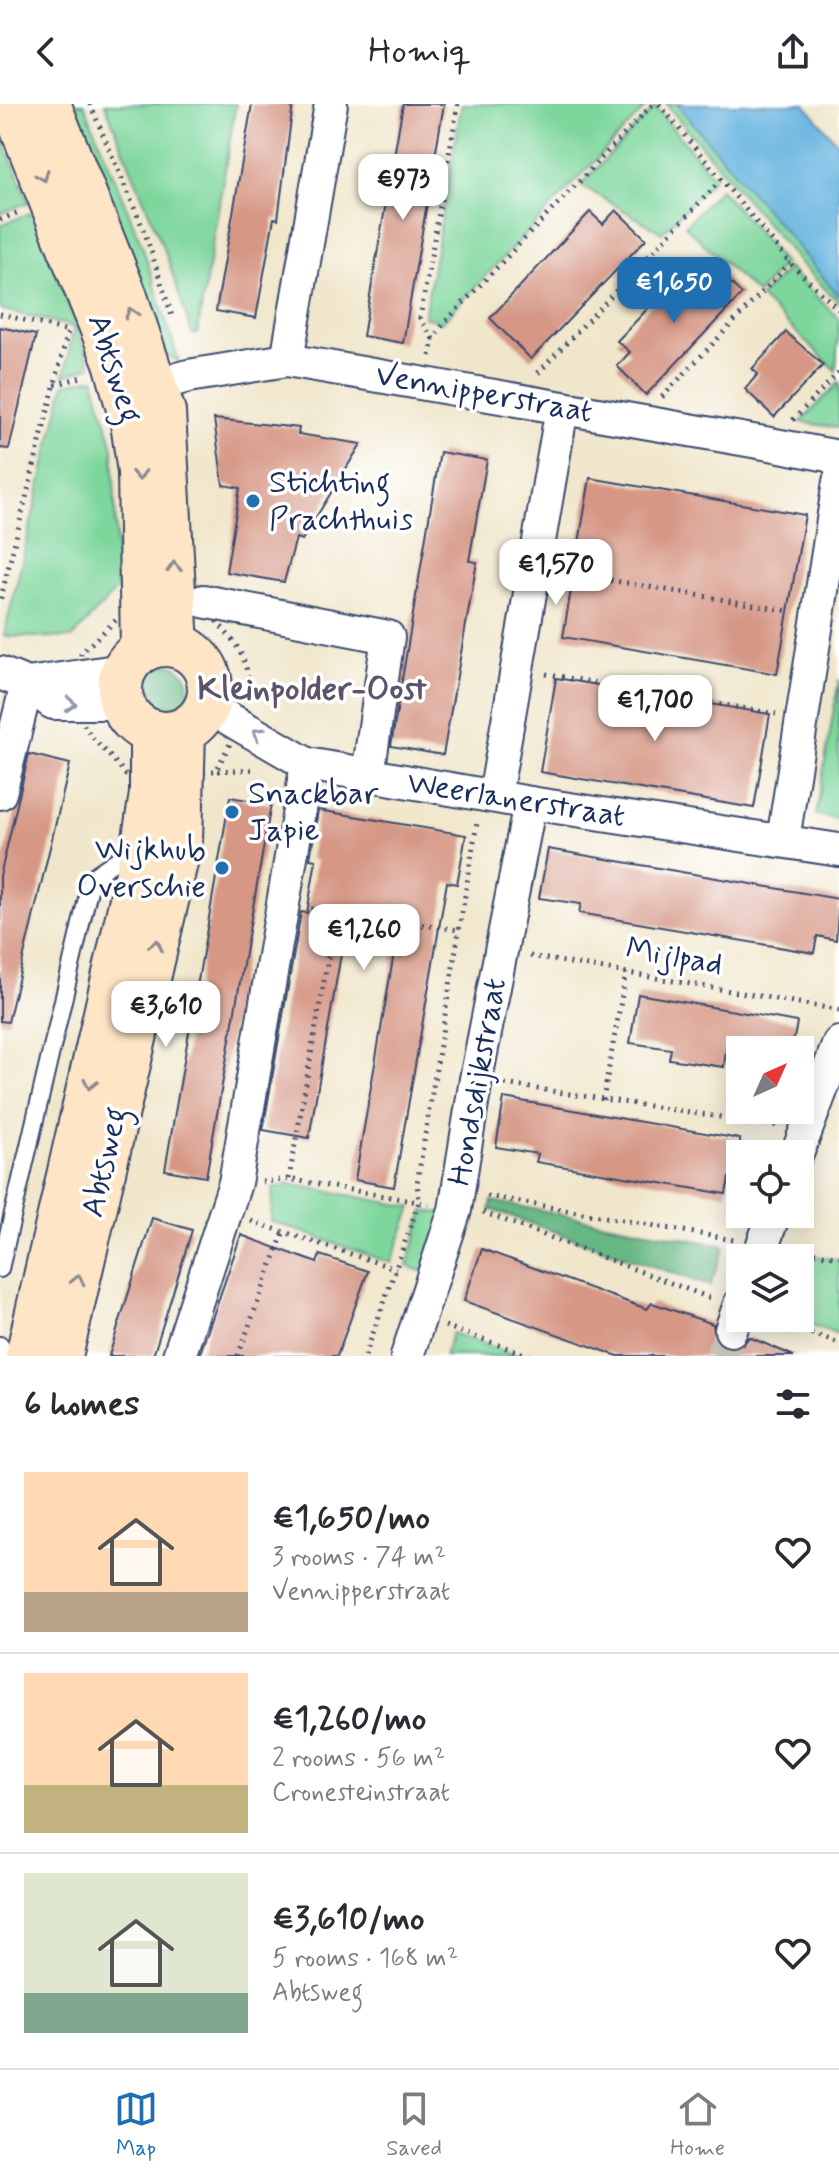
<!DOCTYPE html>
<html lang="en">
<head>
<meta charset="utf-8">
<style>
	body { margin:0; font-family:Mynerve,sans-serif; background:#f2f2f3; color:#2b2b33; height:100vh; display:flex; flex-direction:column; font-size:30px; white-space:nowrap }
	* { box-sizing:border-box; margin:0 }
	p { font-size:26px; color:#7c7c81 }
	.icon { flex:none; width:44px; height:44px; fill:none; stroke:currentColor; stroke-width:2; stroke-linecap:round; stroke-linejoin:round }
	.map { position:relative; height:1252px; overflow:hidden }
	.sheet { display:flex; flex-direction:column; background:#fff; flex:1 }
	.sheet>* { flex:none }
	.needle { width:52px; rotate:45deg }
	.tools { position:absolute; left:726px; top:932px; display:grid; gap:16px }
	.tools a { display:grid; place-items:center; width:88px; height:88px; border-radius:0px; background:#fff; box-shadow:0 4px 20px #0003; font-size:40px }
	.price { position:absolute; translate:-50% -68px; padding:0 18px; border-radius:16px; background:#fff; color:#222; font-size:26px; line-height:52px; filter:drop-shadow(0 2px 4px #0008) }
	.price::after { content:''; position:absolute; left:50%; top:48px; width:24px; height:18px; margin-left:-12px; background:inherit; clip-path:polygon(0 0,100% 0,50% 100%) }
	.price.on { background:#1f6fb2; color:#fff }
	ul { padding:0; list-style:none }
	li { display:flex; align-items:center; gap:24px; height:200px; padding:0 24px }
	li+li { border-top:2px solid #e1e1e2 }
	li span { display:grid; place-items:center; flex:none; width:224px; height:160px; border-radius:0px; color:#555 }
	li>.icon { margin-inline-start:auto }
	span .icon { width:96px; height:96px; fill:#fffc; stroke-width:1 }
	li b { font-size:34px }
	h2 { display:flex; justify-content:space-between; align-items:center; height:96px; padding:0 24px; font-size:34px }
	header { display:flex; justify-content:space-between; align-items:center; height:104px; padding:0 24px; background:#fff; font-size:36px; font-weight:600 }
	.menu { display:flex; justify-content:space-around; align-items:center; height:112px; border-top:2px solid #e1e1e2; background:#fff; font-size:22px; color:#7c7c81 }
	.menu a { display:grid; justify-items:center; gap:4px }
	.menu .on { color:#1f6fb2 }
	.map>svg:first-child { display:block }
	.green { fill:#7dd69b; stroke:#4c827c; stroke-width:2 }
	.forest { fill:#66b783; stroke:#407370; stroke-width:2 }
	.water { fill:#64b2de; stroke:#40709e; stroke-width:2 }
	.building { fill:#d69785 }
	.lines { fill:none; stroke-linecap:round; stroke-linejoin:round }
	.street-tunnel { stroke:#c5c1b5; stroke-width:32; stroke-dasharray:32 16; stroke-linecap:butt }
	.lane-casing { stroke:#3b4a6e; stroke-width:20 }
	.street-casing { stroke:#3b4a6e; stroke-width:36 }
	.secondary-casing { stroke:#3b4a6e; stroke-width:48 }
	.path { stroke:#3b4a6e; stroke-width:5; stroke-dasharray:2 6; stroke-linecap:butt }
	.lane { stroke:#fff; stroke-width:16 }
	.street { stroke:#fff; stroke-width:32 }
	.secondary { stroke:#fde5c5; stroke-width:44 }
	.oneway { stroke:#8c8a92 }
	.oneway2 { stroke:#8d97ae }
	.poi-dot { fill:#1f6fb2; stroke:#fff; stroke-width:3 }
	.labels { text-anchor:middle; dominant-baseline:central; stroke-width:7; stroke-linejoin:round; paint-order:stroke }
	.street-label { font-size:32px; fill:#1b2f5e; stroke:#fff }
	.poi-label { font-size:32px; fill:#1b2f5e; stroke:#fff; text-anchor:start }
	.neighbourhood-label { font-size:34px; font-weight:bold; fill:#5c536c; stroke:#fff }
</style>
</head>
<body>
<header><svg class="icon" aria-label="back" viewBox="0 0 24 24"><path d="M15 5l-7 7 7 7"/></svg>Homiq<svg class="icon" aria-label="share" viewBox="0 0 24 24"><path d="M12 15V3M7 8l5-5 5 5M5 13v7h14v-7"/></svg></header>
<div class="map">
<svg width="839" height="1252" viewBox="0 0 839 1252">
	<rect width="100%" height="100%" fill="#fff"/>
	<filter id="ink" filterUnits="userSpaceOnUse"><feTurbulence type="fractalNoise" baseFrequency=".0125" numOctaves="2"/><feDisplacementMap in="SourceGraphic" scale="16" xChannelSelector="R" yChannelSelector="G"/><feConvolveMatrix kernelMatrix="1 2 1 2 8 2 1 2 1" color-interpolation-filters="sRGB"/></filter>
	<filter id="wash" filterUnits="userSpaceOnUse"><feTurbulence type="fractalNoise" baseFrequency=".006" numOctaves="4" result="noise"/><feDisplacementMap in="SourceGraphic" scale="32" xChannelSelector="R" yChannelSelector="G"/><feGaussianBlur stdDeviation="1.8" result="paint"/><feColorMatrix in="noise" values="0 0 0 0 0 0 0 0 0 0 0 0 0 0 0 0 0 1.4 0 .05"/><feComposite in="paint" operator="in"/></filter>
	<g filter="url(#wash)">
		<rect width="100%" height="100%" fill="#f0e6cb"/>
		<!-- green -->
		<g class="green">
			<path d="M 59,0 L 84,0 L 142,141 L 179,258 L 159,246 Z"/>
			<path d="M 105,0 L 236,0 L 197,230 L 192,230 L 167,153 Z"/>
			<path d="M 462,0 L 649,0 L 442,218 L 424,213 Z"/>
			<path d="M 666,0 L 677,0 L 839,192 L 839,199 L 799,158 Z"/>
			<path d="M 655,3 L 714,74 L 662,129 L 581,81 Z"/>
			<path d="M 0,28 L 29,98 L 0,110 Z"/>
			<path d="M 720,85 L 784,159 L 757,190 L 685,122 Z"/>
			<path d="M 33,108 L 91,262 L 64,272 L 74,223 L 0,205 L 0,121 Z"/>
			<path d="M 788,164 L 839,215 L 836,267 L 760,193 Z"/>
			<path d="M 94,274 L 113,344 L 118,484 L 72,534 L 4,532 L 63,286 L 65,280 Z"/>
			<path d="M 839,278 L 839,324 L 801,318 Z"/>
			<path d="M 839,575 L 839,715 L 816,711 Z"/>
			<path d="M 289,1080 L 412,1103 L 391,1159 L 271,1117 L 273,1084 Z"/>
			<path d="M 424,1107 L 443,1109 L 423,1168 L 407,1162 Z"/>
			<path d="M 790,1148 L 839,1156 L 839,1230 L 791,1214 L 800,1214 L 800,1154 L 788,1154 Z"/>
			<path d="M 452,1229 L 518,1252 L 444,1252 Z"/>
		</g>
		<!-- forest -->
		<g class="forest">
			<circle cx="165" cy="584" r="24"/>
			<path d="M 492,1097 L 725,1142 L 710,1182 L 490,1105 Z"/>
		</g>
		<!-- water -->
		<path class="water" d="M 677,0 L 805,0 L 839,41 L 839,192 Z"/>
		<g id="blocks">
			<!-- building -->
			<g class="building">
				<path d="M 252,0 L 293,0 L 278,115 L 274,114 L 256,214 L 216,207 Z"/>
				<path d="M 403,0 L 444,0 L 403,239 L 363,232 Z"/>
				<path d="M 616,106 L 646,135 L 531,255 L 490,214 L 590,108 L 603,120 Z"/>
				<path d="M 713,162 L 742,190 L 646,291 L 617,262 L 630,248 L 617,237 L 687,163 L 699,176 Z"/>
				<path d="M 0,223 L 36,231 L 9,345 L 0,344 Z"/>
				<path d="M 786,228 L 823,261 L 774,313 L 745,285 L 758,270 L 752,265 Z"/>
				<path d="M 214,315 L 299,324 L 298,330 L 361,340 L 302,436 L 296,434 L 284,478 L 226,468 L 240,384 L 223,381 Z"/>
				<path d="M 440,348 L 487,356 L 469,457 L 477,458 L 443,651 L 391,642 Z"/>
				<path d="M 590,374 L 805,411 L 777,570 L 563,533 Z"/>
				<path d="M 556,574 L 770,610 L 754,704 L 540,668 Z"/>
				<path d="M 29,650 L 70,660 L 8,918 L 0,917 L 0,772 Z"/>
				<path d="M 230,693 L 271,700 L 206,1073 L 165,1066 Z"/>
				<path d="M 318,706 L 466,731 L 457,780 L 447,778 L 394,1083 L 355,1076 L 400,814 L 349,804 L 309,1034 L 263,1026 L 301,808 L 307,809 L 316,756 L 310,755 Z"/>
				<path d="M 548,745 L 839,795 L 836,836 L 817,832 L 814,849 L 579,809 L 581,800 L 539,794 Z"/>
				<path d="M 638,890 L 797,918 L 792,946 L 726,946 L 724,963 L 669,955 L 671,945 L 630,939 Z"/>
				<path d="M 504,994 L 740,1035 L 740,1076 L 729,1074 L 726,1090 L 536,1058 L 538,1050 L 496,1043 Z"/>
				<path d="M 152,1114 L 192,1126 L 179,1169 L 153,1252 L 109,1252 Z"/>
				<path d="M 241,1131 L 317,1159 L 320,1151 L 368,1167 L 337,1252 L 199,1252 Z"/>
				<path d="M 482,1145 L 647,1205 L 652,1199 L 713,1220 L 716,1238 L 726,1244 L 743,1241 L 749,1233 L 794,1252 L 618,1252 L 464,1197 Z"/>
			</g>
		</g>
	</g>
	<g filter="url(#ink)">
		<use href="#blocks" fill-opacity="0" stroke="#3b4a6e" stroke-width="2"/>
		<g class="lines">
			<!-- street-tunnel -->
			<path class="street-tunnel" d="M 721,1252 L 731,1226"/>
			<defs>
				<g id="lane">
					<path d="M 0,1165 L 92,773 L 124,751 L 138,748"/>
					<path d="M 0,1241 L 5,1252"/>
				</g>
				<g id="street">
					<path d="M 287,256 L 331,0"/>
					<path d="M 133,287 L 188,272 L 287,256 L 770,340 L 833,352 L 839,360"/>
					<path d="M 203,497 L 388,533 L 368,671"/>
					<path d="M 0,569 L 27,580 L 53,599 L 121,599"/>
					<path d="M 27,580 L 123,566"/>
					<path d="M 207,602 L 307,660 L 530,699 L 839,746"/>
					<path d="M 0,689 L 27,580"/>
					<path d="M 495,692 L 562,304"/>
					<path d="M 783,736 L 839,378"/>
					<path d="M 797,1050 L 839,939"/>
					<path d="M 758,1154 L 774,1110"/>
					<path d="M 731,1226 L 740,1200"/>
					<path d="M 179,1252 L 235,1079 L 307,660"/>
					<path d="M 407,1252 L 455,1106 L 476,975 L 530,699"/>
				</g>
				<g id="secondary">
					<path d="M 13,0 L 116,258 L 133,319 L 140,368 L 143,545"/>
					<path d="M 48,0 L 125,193 L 163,308 L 176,541"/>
					<circle cx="165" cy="585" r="45"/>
					<path d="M 28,1252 L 143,747 L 152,690 L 152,628"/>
					<path d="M 60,1252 L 180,737 L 183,627"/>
				</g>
			</defs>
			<!-- lane casing -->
			<use href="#lane" class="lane-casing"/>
			<!-- street casing -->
			<use href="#street" class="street-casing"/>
			<!-- secondary casing -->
			<use href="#secondary" class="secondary-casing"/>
			<!-- path -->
			<g class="path">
				<path d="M 90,0 L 145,129 L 173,215"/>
				<path d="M 659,0 L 790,159 L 839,206"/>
				<path d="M 0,116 L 21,107"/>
				<path d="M 0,210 L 68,227 L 0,497"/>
				<path d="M 433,235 L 420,214 L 458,0"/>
				<path d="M 430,252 L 433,235 L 445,218 L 653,0"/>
				<path d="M 538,269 L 720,77"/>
				<path d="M 55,281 L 84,272"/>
				<path d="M 662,293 L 790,159"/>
				<path d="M 793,316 L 839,268"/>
				<path d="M 563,468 L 789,507"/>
				<path d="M 203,497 C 213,517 230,529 240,548 C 262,590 234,630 216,667 L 126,671 C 116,657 88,631 84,621 C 74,601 81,570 81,549 L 131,502 Z"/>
				<path d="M 546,570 L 776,610"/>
				<path d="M 218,667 L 255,665"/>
				<path d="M 311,805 L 459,826"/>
				<path d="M 530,852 L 839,906"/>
				<path d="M 505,980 L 779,1022"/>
				<path d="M 603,996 L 626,869"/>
				<path d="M 289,1075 L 336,809"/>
				<path d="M 262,1078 L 289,1075 L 429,1100"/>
				<path d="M 487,1092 L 734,1136"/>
				<path d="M 483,1108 L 713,1195"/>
				<path d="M 251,1117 L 396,1165"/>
				<path d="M 791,1145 L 839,1153"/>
				<path d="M 766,1214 L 839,1239"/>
				<path d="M 445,1222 L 530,1252"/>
				<path d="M 238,1252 L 284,1127"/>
				<path d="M 365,1252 L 419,1098 L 417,1079 L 477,719"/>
			</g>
			<!-- lane -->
			<use href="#lane" class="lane"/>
			<!-- street -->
			<use href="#street" class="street"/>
			<!-- secondary -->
			<use href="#secondary" class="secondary"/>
		</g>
		<!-- one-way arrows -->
		<defs><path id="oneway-chevron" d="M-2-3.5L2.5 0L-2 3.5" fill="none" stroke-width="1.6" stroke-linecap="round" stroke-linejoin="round" transform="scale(2)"/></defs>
		<g class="oneway">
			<use href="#oneway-chevron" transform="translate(43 72) rotate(67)"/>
			<use href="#oneway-chevron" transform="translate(131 209) rotate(-109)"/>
			<use href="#oneway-chevron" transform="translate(139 371) rotate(87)"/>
			<use href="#oneway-chevron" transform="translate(174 463) rotate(-93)"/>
			<use href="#oneway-chevron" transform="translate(156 841) rotate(-77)"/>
			<use href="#oneway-chevron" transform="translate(90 980) rotate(103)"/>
			<use href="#oneway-chevron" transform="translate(78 1176) rotate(-77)"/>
		</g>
		<g class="oneway2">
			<use href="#oneway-chevron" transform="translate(71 600) rotate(4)"/>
			<use href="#oneway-chevron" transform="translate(258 629) rotate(-148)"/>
		</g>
	</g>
	<!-- markers -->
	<g class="poi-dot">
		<circle cx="253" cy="397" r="8"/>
		<circle cx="232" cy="708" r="8"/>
		<circle cx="222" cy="764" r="8"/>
	</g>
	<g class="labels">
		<!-- street labels -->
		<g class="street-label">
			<text transform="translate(114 265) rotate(72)">Abtsweg</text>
			<text transform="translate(484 290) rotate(10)">Vennipperstraat</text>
			<text transform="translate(516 696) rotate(9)">Weerlanerstraat</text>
			<text transform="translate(674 853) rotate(10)">Mijlpad</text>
			<text transform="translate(478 978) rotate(-80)">Hondsdijkstraat</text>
			<text transform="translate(105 1058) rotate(-77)">Abtsweg</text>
		</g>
		<!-- poi labels -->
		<g class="poi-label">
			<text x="269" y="379">Stichting<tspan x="269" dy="37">Prachthuis</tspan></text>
			<text x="248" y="690">Snackbar<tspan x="248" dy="37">Japie</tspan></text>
			<text x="206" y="746" text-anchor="end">Wijkhub<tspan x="206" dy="37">Overschie</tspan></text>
		</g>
		<!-- neighbourhood labels -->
		<g class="neighbourhood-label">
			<text x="312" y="585">Kleinpolder-Oost</text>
		</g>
	</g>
</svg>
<div class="tools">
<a><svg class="needle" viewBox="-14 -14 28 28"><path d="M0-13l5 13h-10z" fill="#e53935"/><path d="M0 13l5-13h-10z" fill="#7c7c81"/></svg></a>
<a><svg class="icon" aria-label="locate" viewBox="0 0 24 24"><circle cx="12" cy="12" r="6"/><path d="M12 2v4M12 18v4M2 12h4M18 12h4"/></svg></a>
<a><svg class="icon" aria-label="layers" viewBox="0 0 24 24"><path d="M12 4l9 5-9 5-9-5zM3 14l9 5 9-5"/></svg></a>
</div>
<b class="price" style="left:403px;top:118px">€973</b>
<b class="price on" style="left:674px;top:221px">€1,650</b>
<b class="price" style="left:556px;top:503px">€1,570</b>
<b class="price" style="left:655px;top:639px">€1,700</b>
<b class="price" style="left:364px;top:868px">€1,260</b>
<b class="price" style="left:166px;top:945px">€3,610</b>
</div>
<section class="sheet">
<h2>6 homes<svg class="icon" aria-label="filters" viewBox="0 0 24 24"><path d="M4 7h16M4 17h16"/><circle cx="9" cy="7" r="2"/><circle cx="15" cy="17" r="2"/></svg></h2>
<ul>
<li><span style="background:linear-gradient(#ffd9b3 75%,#b9a48a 0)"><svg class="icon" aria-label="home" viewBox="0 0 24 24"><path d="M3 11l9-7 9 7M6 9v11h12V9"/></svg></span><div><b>€1,650/mo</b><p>3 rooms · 74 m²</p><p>Vennipperstraat</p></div><svg class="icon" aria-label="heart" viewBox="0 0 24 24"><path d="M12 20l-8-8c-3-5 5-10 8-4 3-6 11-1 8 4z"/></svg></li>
<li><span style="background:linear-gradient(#ffd9b3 70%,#c2b280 0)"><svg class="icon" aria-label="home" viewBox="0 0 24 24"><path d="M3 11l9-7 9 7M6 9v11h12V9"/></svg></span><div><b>€1,260/mo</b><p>2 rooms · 56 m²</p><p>Cronesteinstraat</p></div><svg class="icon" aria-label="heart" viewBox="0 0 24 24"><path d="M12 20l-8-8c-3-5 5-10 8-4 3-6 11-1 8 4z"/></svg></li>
<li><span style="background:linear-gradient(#dfe7d0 75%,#7fa58c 0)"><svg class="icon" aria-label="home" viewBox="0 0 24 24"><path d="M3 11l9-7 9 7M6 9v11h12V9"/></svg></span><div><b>€3,610/mo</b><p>5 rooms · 168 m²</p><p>Abtsweg</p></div><svg class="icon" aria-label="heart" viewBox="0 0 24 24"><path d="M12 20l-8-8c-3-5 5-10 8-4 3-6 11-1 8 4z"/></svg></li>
</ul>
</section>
<nav class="menu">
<a class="on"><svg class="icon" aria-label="map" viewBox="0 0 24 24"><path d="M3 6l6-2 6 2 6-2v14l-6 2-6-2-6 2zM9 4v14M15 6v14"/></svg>Map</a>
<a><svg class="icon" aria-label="saved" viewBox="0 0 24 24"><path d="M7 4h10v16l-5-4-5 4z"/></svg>Saved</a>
<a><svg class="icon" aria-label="home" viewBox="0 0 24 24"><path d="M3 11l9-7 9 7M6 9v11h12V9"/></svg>Home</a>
</nav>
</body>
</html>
